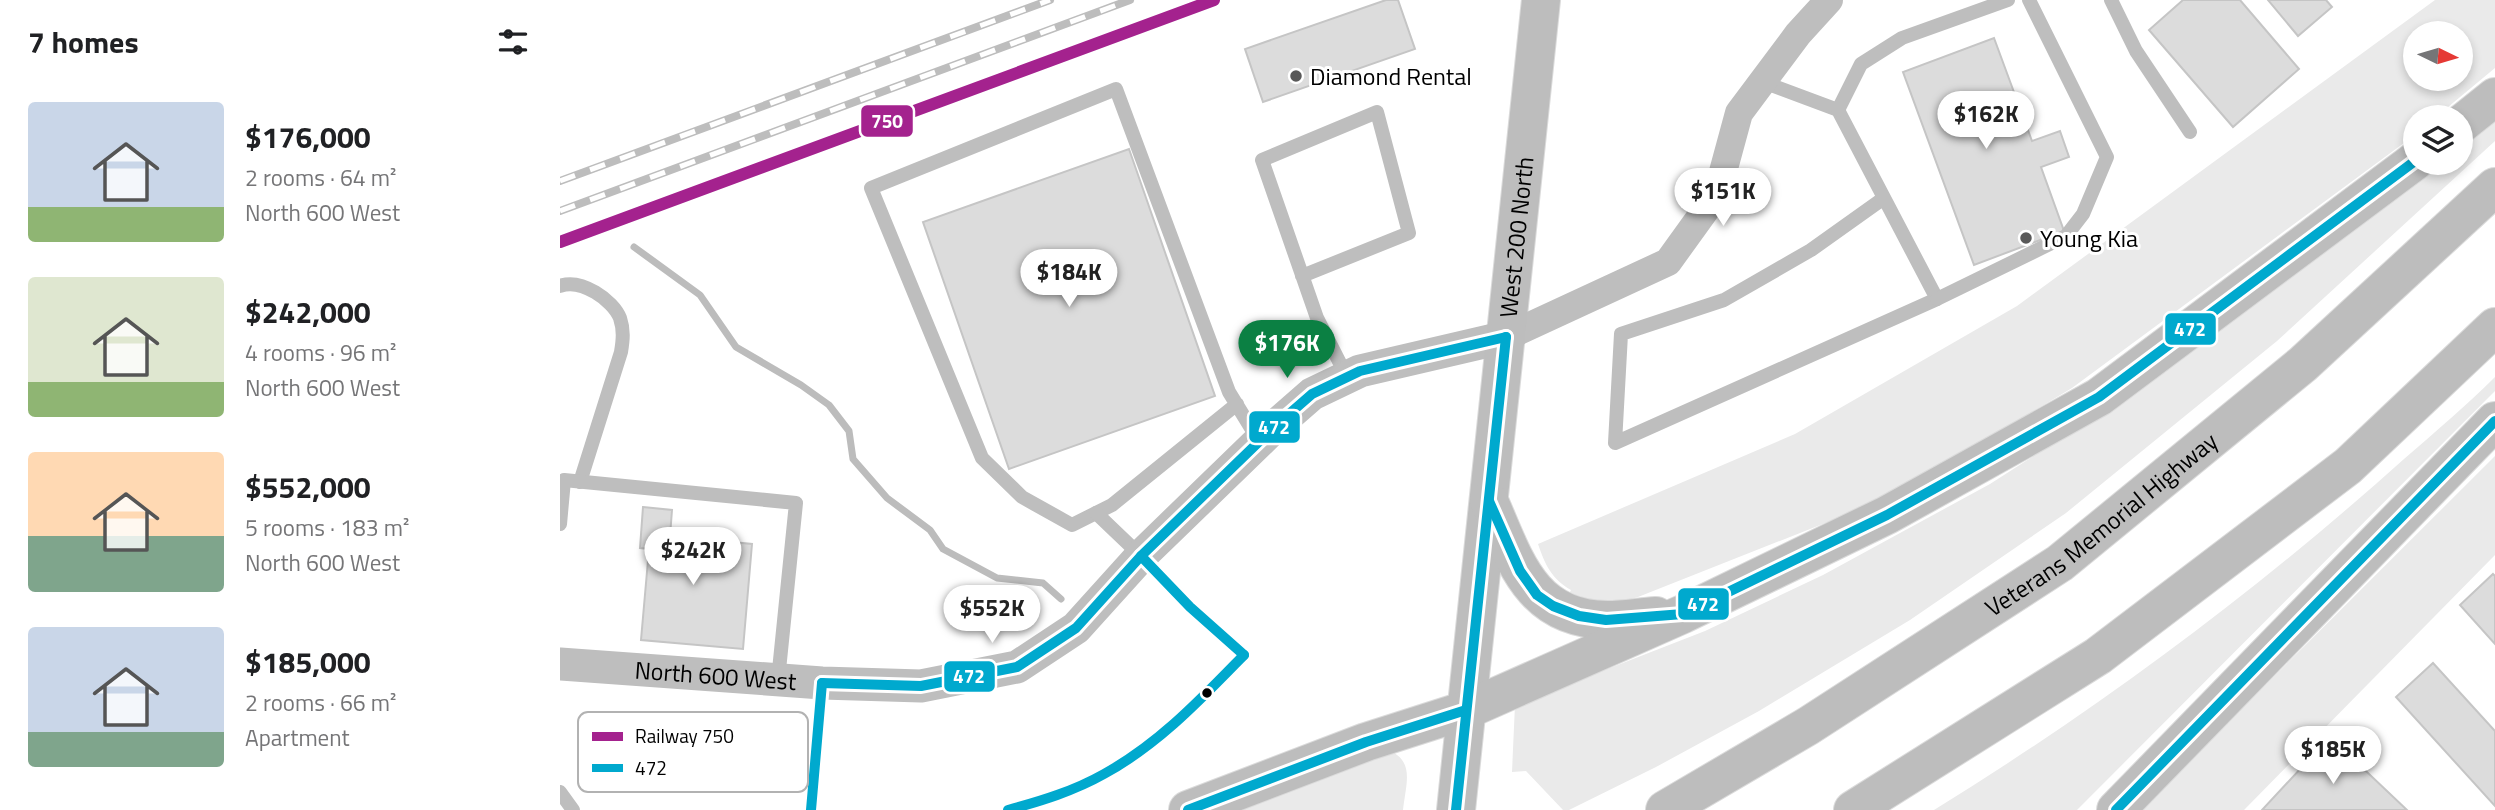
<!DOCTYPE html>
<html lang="en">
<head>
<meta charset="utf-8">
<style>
	body { margin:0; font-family:"Titillium Web",sans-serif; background:#f6f6f6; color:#202124; height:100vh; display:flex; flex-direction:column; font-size:26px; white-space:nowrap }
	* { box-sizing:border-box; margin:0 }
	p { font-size:23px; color:#757577 }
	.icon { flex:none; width:38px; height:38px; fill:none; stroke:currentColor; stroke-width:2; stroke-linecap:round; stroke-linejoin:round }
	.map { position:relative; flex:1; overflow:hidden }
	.drawer { display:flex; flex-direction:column; background:#fff; width:560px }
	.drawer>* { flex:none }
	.needle { width:46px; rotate:95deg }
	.tools { position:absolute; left:1843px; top:21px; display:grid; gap:14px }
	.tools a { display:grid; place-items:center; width:70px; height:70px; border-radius:50%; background:#fff; box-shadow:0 4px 10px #0003; font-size:35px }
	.price { position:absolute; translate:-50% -60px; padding:0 16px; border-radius:24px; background:#fff; color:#222; font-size:23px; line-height:46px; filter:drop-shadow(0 2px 4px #0008) }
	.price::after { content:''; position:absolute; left:50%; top:42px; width:21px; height:16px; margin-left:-10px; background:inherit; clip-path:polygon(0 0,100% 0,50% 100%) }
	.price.selected { background:#0b8043; color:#fff }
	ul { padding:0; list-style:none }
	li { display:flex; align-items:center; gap:21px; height:175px; padding:0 28px }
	li span { display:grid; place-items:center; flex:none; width:196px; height:140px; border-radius:7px; color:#555 }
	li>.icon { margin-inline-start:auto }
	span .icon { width:84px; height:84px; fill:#fffc; stroke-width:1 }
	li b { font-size:30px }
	h2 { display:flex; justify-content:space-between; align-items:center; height:84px; padding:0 28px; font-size:30px }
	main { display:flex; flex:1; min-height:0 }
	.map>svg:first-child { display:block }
	.green { fill:#eaeaea; fill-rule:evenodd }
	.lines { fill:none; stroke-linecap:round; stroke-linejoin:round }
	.stream { stroke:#bcbcbc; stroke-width:7 }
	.building { fill:#dcdcdc; stroke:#c5c5c5; stroke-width:2 }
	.primary-casing { stroke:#dbdbdb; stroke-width:40 }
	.motorway-casing { stroke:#dbdbdb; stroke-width:40 }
	.service { stroke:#bebebe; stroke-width:14 }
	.minor { stroke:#bebebe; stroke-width:28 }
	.tertiary { stroke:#bebebe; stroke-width:33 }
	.primary { stroke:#bdbdbd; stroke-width:38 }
	.motorway { stroke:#bdbdbd; stroke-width:38 }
	.rail-casing { stroke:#bdbdbd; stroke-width:8 }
	.rail { stroke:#fff; stroke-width:5; stroke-dasharray:16; stroke-linecap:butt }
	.bus-1-casing { stroke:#fff; stroke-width:16 }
	.bus-1 { stroke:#00a9ce; stroke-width:10 }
	.rail-1-casing { stroke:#fff; stroke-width:18 }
	.rail-1 { stroke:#a4228e; stroke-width:12 }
	.poi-dot { fill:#595959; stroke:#fff; stroke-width:2.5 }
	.bus-dot { fill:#000; stroke:#fff; stroke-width:2.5 }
	.labels { text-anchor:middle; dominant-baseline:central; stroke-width:6; stroke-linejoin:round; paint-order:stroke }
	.poi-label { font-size:24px; fill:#000; stroke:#fff; text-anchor:start }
	.street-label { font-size:24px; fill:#000; stroke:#fff }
	.key { fill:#fff; stroke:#b2b2b2; stroke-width:2 }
	.key-label { font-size:19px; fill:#000 }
	.line-badge { stroke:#fff; stroke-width:2.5 }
	.badge-label { font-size:19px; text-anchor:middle; font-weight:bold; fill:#fff }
</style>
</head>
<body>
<main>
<section class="drawer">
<h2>7 homes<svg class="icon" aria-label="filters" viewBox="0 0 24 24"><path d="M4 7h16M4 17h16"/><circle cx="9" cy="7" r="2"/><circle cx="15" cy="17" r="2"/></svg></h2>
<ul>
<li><span style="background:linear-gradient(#c9d6e8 75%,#8fb573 0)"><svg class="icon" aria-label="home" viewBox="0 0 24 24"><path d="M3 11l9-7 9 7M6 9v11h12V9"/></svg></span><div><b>$176,000</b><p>2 rooms · 64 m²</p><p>North 600 West</p></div></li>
<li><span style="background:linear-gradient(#dfe7d0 75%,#8fb573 0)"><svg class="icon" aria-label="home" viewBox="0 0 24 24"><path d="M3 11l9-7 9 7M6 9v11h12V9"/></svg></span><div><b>$242,000</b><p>4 rooms · 96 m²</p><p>North 600 West</p></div></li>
<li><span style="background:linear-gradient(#ffd9b3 60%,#7fa58c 0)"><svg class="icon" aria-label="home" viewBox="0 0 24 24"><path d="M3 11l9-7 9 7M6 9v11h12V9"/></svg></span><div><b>$552,000</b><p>5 rooms · 183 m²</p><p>North 600 West</p></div></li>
<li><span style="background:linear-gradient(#c9d6e8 75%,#7fa58c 0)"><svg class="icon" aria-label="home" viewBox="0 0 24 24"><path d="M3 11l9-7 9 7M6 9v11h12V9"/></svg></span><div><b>$185,000</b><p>2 rooms · 66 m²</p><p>Apartment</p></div></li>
</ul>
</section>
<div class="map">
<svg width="1935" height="810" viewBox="0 0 1935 810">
	<rect width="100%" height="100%" fill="#fff"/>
	<!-- green -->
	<g class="green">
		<path d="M 1875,0 L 1935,0 L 1935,68 L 1876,117 L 1855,117 L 1855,135 L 1848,140 L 1512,388 L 1390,461 L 1298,510 L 1078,597 L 1055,604 L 1008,596 L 1011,590 C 992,579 985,565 978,544 L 1235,434 L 1457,306 ZM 1855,33 L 1900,33 L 1900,79 L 1855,79 Z"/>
		<path d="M 1935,117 L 1935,141 L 1717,341 L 1506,513 L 1350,620 L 1199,711 L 1096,767 L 1009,810 L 1003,810 L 966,771 L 952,772 L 955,705 L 1145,631 L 1263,575 L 1430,484 L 1514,430 L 1787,234 L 1878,163 L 1900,163 L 1901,144 Z"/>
		<path d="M 1935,377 L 1935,391 L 1517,810 L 1374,810 C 1541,707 1698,590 1844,459 C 1875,432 1906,406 1935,377 Z"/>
		<path d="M 1935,456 L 1935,555 L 1684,810 L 1580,810 Z"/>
		<path d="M 825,749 C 856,759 846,783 843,810 L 675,810 Z"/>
	</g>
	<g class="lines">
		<!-- stream -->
		<path class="stream" d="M 74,247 L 140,295 L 176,347 L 241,385 L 269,405 L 289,431 L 293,459 L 327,498 L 370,530 L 383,549 L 437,578 L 483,583 L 501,599"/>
	</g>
	<!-- building -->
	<g class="building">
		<path d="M 826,0 L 838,0 L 855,49 L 703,102 L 685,49 Z"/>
		<path d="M 1623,0 L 1680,0 L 1739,69 L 1673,127 L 1589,30 Z"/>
		<path d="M 1708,0 L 1766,0 L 1772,7 L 1738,36 Z"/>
		<path d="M 1434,38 L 1472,141 L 1500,131 L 1509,157 L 1481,167 L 1504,231 L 1414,265 L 1343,72 Z"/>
		<path d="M 569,149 L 655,396 L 449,469 L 363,222 Z"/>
		<path d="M 83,507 L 112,510 L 110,536 L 192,544 L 183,649 L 81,640 L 89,549 L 80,548 Z"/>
		<path d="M 1933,574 L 1935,576 L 1935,644 L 1900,605 Z"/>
		<path d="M 1873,663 L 1935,731 L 1935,806 L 1836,697 Z"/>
		<path d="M 1770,737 L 1847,810 L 1702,810 Z"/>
	</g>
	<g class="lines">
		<defs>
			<g id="primary">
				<path id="s2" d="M 896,810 L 981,0"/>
			</g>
			<g id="motorway">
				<path d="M 1900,125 L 1935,97"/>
				<path d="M 929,501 C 955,560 970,619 1047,620 C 1063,620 1080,617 1096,616"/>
				<path d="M 628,810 L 806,742 L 906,710 L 1123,614 L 1327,515 L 1539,397 L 1855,161"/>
				<path id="s3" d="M 1105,810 L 1248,726 L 1500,563 L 1743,364 L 1935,187"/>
				<path d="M 1293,810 L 1538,656 L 1788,466 L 1935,327"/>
				<path d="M 1556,810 L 1935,421"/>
			</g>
		</defs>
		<!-- primary casing -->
		<use href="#primary" class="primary-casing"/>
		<!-- motorway casing -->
		<use href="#motorway" class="motorway-casing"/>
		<!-- service -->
		<g class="service">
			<path d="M 1551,0 L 1576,51 L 1630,132"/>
			<path d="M 1203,82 L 1278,110 L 1377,299 L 1055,443 L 1061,334 L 1164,300 L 1251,250 L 1324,198"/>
			<path d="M 1278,110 L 1301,64 L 1342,38 L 1448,0"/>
			<path d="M 742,276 L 849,233 L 817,112 L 702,160 L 757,318 L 787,377"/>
			<path d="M 0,286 C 21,278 53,300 60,318 C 64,330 63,340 61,352 L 20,482"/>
			<path d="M 1377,299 L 1506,236 L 1523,214 L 1547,157 L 1469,0"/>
			<path d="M 677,404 L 552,505 L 512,525 L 462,497 L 422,458 L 311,188 L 556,89 L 669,392 L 699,441"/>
			<path d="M 0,524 L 4,480 L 236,503 L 218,680"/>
			<path d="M 0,792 L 13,810"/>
			<path d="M 251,810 L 262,683"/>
			<path d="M 448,810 C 485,800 525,787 558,766 C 606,737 645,695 684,655 L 630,607 L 581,556 L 536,513"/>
		</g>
		<!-- minor -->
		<path class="minor" d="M 946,337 L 1108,262 L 1157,194 L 1179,113 L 1238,34 L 1269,0"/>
		<!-- tertiary -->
		<path class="tertiary" id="s1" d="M 0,664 L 262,683 L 361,686 L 457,667 L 516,628 L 581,556 L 713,428 L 752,394 L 800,371 L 946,337"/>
		<!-- primary -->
		<use href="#primary" class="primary"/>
		<!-- motorway -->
		<use href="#motorway" class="motorway"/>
		<defs>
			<g id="rail">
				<path d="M 0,181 L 490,0"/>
				<path d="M 0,211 L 570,0"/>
			</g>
		</defs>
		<!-- rail casing -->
		<use href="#rail" class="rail-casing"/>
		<!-- rail -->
		<use href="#rail" class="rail"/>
		<defs>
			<g id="bus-1">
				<path d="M 929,501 L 960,571 L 977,595 L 993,606 L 1019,616 L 1046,620 L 1123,614 L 1327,515 L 1539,397 L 1855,161"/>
				<path d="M 581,556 L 630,607 L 684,655"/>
				<path d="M 262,683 L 361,686 L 457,667 L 516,628 L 581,556 L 713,428 L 752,394 L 800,371 L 946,337"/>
				<path d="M 251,810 L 262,683"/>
				<path d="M 448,810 C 481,801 514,791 544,774 C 599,744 641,699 684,655"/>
				<path d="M 628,810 L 806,742 L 906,710"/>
				<path d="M 896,810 L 946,337"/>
				<path d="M 1556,810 L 1935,421"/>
			</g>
		</defs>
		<!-- bus-1 casing -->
		<use href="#bus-1" class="bus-1-casing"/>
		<!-- bus-1 -->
		<use href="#bus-1" class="bus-1"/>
		<defs>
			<path id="rail-1" d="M 0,242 L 654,0"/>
		</defs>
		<!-- rail-1 casing -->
		<use href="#rail-1" class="rail-1-casing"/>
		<!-- rail-1 -->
		<use href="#rail-1" class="rail-1"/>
	</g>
	<!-- markers -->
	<g class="poi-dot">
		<circle cx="736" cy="76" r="7"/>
		<circle cx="1466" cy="238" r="7"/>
	</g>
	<circle class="bus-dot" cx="647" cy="693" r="6"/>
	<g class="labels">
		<!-- poi labels -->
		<g class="poi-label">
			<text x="750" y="76">Diamond Rental</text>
			<text x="1480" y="238">Young Kia</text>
		</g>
		<!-- street labels -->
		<g class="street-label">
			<text stroke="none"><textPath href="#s2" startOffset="576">West 200 North</textPath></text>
			<text stroke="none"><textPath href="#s3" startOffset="522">Veterans Memorial Highway</textPath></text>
			<text stroke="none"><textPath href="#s1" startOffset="156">North 600 West</textPath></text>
		</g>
	</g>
	<!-- legend -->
	<rect x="18" y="712" width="230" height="80" rx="10" class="key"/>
	<rect x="32" y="732" width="31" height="9" fill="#a4228e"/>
	<rect x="32" y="764" width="31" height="8" fill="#00a9ce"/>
	<g class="key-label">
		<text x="75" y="743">Railway 750</text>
		<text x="75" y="775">472</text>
	</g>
	<g class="line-badge">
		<rect x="300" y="104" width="54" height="34" rx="7" fill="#a4228e"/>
		<rect x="1604" y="312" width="53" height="34" rx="7" fill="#00a9ce"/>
		<rect x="688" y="410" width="53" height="34" rx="7" fill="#00a9ce"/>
		<rect x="1117" y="587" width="53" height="34" rx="7" fill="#00a9ce"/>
		<rect x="383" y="660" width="53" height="33" rx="7" fill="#00a9ce"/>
	</g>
	<g class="badge-label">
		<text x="327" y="128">750</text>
		<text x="1630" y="336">472</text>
		<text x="714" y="434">472</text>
		<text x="1143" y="611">472</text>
		<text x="409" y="683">472</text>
	</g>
</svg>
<div class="tools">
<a><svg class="needle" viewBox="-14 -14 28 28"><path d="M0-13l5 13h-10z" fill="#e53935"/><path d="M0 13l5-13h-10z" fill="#757577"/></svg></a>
<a><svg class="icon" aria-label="layers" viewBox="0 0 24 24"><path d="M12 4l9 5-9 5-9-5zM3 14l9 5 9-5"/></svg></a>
</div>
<b class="price" style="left:1426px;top:151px">$162K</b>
<b class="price" style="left:1163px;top:228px">$151K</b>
<b class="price" style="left:509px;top:309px">$184K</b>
<b class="price selected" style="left:727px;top:380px">$176K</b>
<b class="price" style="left:133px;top:587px">$242K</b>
<b class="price" style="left:432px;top:645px">$552K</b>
<b class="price" style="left:1773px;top:786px">$185K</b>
</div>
</main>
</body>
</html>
